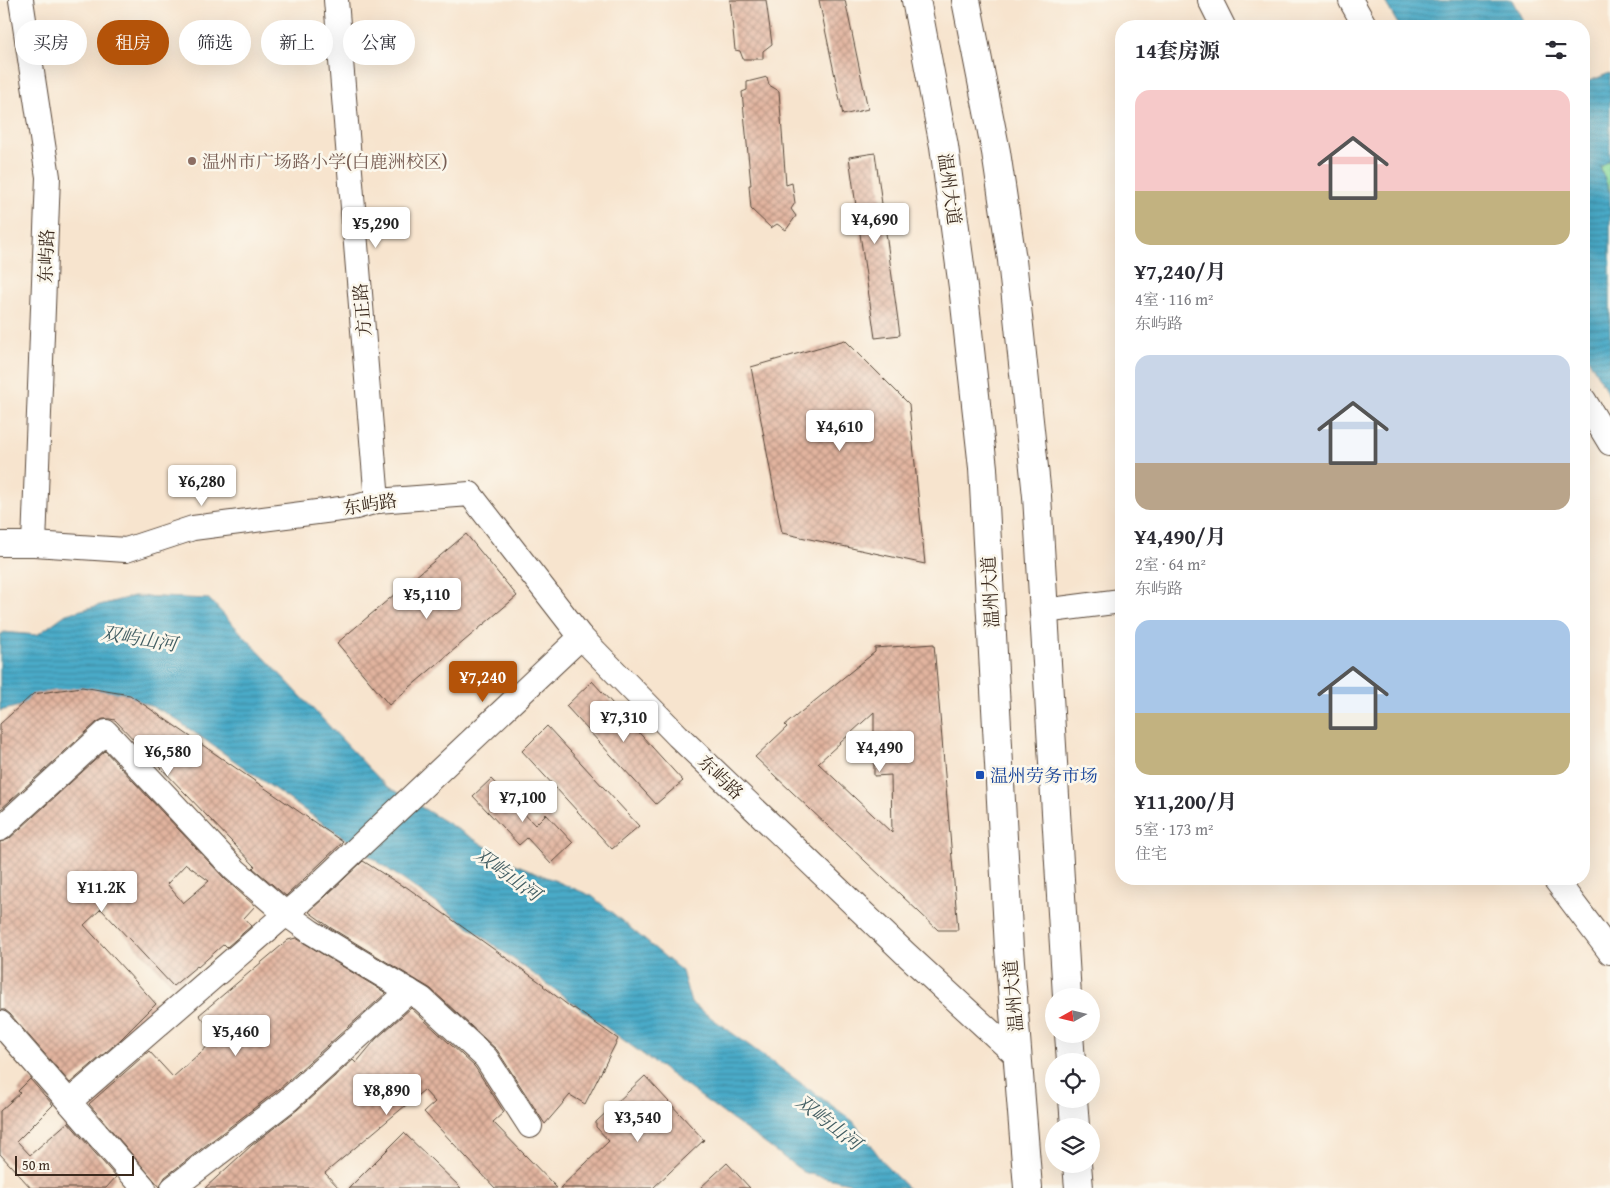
<!DOCTYPE html>
<html lang="zh">
<head>
<meta charset="utf-8">
<style>
	body { margin:0; font-family:"Gentium Book Plus","Noto Serif SC",serif; background:#f2f2f3; color:#2b2b33; height:100vh; display:flex; flex-direction:column; font-size:19px; white-space:nowrap }
	* { box-sizing:border-box; margin:0 }
	p { font-size:16px; color:#7c7c81 }
	.icon { flex:none; width:28px; height:28px; fill:none; stroke:currentColor; stroke-width:2; stroke-linecap:round; stroke-linejoin:round }
	.map { position:relative; flex:1; overflow:hidden }
	.details { position:absolute; left:1115px; top:20px; width:475px; height:865px; display:flex; flex-direction:column; background:#fff; border-radius:20px; box-shadow:0 5px 20px #0002 }
	.details>* { flex:none }
	.banner { position:absolute; left:15px; top:20px; width:475px; height:45px; display:flex; gap:10px }
	.needle { width:32px; rotate:262deg }
	.buttons { position:absolute; left:1045px; top:988px; display:grid; gap:10px }
	.buttons a { display:grid; place-items:center; width:55px; height:55px; border-radius:50%; background:#fff; box-shadow:0 5px 20px #0002; font-size:25px }
	.scale { position:absolute; left:15px; bottom:12px; width:119px; box-sizing:border-box; padding-left:5px; border:2px solid #3b2a1e; border-top:0; font-size:14px; line-height:18px; white-space:nowrap; color:#3b2a1e; -webkit-text-stroke:4px #fbf7ec; paint-order:stroke }
	.price { position:absolute; translate:-50% -42px; padding:0 11px; border-radius:5px; background:#fff; color:#222; font-size:16px; line-height:32px; filter:drop-shadow(0 1px 2px #0008) }
	.price::after { content:''; position:absolute; left:50%; top:30px; width:15px; height:11px; margin-left:-8px; background:inherit; clip-path:polygon(0 0,100% 0,50% 100%) }
	.price.active { background:#b45309; color:#fff }
	ul { padding:0; list-style:none }
	li { display:grid; align-content:center; gap:10px; height:265px; padding:0 20px }
	li span { display:grid; place-items:center; height:155px; border-radius:15px; color:#555 }
	li>.icon { margin-inline-start:auto }
	span .icon { width:90px; height:90px; fill:#fffc; stroke-width:1 }
	li b { font-size:21px }
	h2 { display:flex; justify-content:space-between; align-items:center; height:60px; padding:0 20px; font-size:21px }
	.pill { padding:0 18px; border-radius:22px; background:#fff; box-shadow:0 5px 20px #0002; font-size:18px; line-height:45px }
	.pill.active { background:#b45309; color:#fff }
	.map>svg:first-child { display:block }
	.grass { fill:url(#grass-tufts); stroke:#62835e }
	.water { fill:url(#water-rules); stroke:#426a73 }
	.building { fill:url(#building-cross-hatch); fill-rule:evenodd }
	.lines { fill:none; stroke-linecap:round; stroke-linejoin:round }
	.minor-casing { stroke:#574638; stroke-width:26 }
	.major-casing { stroke:#574638; stroke-width:30 }
	.minor { stroke:#fff; stroke-width:24 }
	.major { stroke:#fff; stroke-width:28 }
	.education-dot { fill:#8d6e63; stroke:#fbf7ec; stroke-width:2 }
	.transit-dot { fill:#1a4fb4; stroke:#fbf7ec; stroke-width:2 }
	.labels { text-anchor:middle; dominant-baseline:central; stroke-width:5; stroke-linejoin:round; paint-order:stroke }
	.education-label { font-size:18px; fill:#785e54; stroke:#fbf7ec; text-anchor:start }
	.street-label { font-size:18px; fill:#3b2a1e; stroke:#fbf7ec }
	.transit-label { font-size:18px; fill:#164399; stroke:#fbf7ec; text-anchor:start }
	.water-label { font-size:19px; font-style:italic; fill:#415d62; stroke:#fbf7ec }
</style>
</head>
<body>
<div class="map">
<svg width="1610" height="1188" viewBox="0 0 1610 1188">
	<defs>
		<pattern id="grass-tufts" width="24" height="20" patternUnits="userSpaceOnUse" patternTransform="scale(1.25)"><rect width="24" height="20" fill="#8adc9d"/><path d="M3 7l-1-3M5 7V3M7 7l1-3M15 17l-1-3M17 17v-4M19 17l1-3" fill="none" stroke="#78bd87"/></pattern>
		<pattern id="water-rules" width="6" height="5" patternUnits="userSpaceOnUse" patternTransform="scale(1.25)"><rect width="6" height="5" fill="#49aac8"/><path d="M0 2.5h6" fill="none" stroke="#3e8ba2"/></pattern>
		<pattern id="building-cross-hatch" width="8" height="8" patternUnits="userSpaceOnUse" patternTransform="scale(1.25)"><rect width="8" height="8" fill="#e2b49f"/><path d="M0 0l8 8M0 8l8-8" fill="none" stroke="#b89381"/></pattern>
	</defs>
	<rect width="100%" height="100%" fill="#fbf7ec"/>
	<filter id="ink" filterUnits="userSpaceOnUse"><feTurbulence type="fractalNoise" baseFrequency=".02" numOctaves="2"/><feDisplacementMap in="SourceGraphic" scale="10" xChannelSelector="R" yChannelSelector="G"/><feConvolveMatrix kernelMatrix="1 2 1 2 8 2 1 2 1" color-interpolation-filters="sRGB"/></filter>
	<filter id="wash" filterUnits="userSpaceOnUse"><feTurbulence type="fractalNoise" baseFrequency=".0096" numOctaves="4" result="noise"/><feDisplacementMap in="SourceGraphic" scale="20" xChannelSelector="R" yChannelSelector="G"/><feGaussianBlur stdDeviation="1.12" result="paint"/><feColorMatrix in="noise" values="0 0 0 0 0 0 0 0 0 0 0 0 0 0 0 0 0 1.4 0 .05"/><feComposite in="paint" operator="in"/></filter>
	<g filter="url(#wash)">
		<rect width="100%" height="100%" fill="#f7e4ce"/>
		<!-- grass -->
		<path class="grass" d="M 1610,160 L 1610,193 L 1600,167 Z"/>
		<!-- water -->
		<g class="water">
			<path d="M 1384,0 L 1512,0 L 1526,26 L 1399,26 Z"/>
			<path d="M 1610,73 L 1610,160 L 1600,167 L 1610,193 L 1610,397 L 1584,351 L 1584,83 Z"/>
			<path d="M 134,596 L 209,599 L 385,785 L 513,863 L 592,896 L 682,971 L 691,1003 L 853,1121 L 887,1167 L 908,1188 L 854,1188 L 849,1183 L 805,1173 L 446,910 L 168,714 L 122,693 L 59,696 L 0,711 L 0,635 L 4,632 L 37,635 L 66,614 Z"/>
		</g>
		<g id="blocks">
			<!-- building -->
			<g class="building">
				<path d="M 730,0 L 766,0 L 772,44 L 763,51 L 763,59 L 743,59 L 740,51 L 735,50 Z"/>
				<path d="M 819,0 L 845,0 L 868,109 L 843,115 Z"/>
				<path d="M 767,77 L 769,85 L 779,91 L 786,185 L 792,183 L 795,203 L 791,209 L 796,216 L 786,230 L 777,224 L 771,228 L 751,209 L 749,185 L 751,185 L 742,92 L 747,90 L 747,82 Z"/>
				<path d="M 875,153 L 900,335 L 875,338 L 849,157 Z"/>
				<path d="M 845,340 L 909,404 L 925,564 L 782,533 L 751,367 Z"/>
				<path d="M 466,534 L 517,596 L 389,705 L 337,643 Z"/>
				<path d="M 934,644 L 958,930 L 938,930 L 755,757 L 787,727 L 785,725 L 875,652 L 875,648 ZM 874,712 L 874,776 L 891,775 L 892,833 L 818,763 Z"/>
				<path d="M 592,681 L 683,781 L 656,804 L 566,706 Z"/>
				<path d="M 82,687 L 130,695 L 343,842 L 286,896 L 253,868 L 255,866 L 115,720 L 110,719 L 103,719 L 97,722 L 0,810 L 0,724 L 33,694 Z"/>
				<path d="M 547,726 L 639,826 L 612,849 L 522,751 Z"/>
				<path d="M 105,751 L 225,879 L 255,906 L 244,918 L 251,926 L 227,947 L 224,944 L 198,967 L 197,966 L 173,986 L 101,909 L 84,925 L 156,1004 L 120,1040 L 70,1083 L 10,1014 L 5,1010 L 0,1010 L 0,842 L 9,839 ZM 186,864 L 209,881 L 183,903 L 167,884 Z"/>
				<path d="M 491,779 L 535,825 L 546,814 L 573,843 L 551,864 L 527,838 L 519,845 L 473,796 Z"/>
				<path d="M 363,861 L 404,887 L 405,886 L 544,985 L 543,986 L 573,1009 L 574,1008 L 618,1039 L 585,1104 L 570,1095 L 545,1124 L 497,1050 L 431,989 L 331,928 L 309,912 Z"/>
				<path d="M 296,938 L 386,993 L 279,1089 L 165,1177 L 160,1187 L 89,1104 L 149,1051 L 173,1077 L 218,1037 L 199,1015 L 288,940 Z"/>
				<path d="M 411,1008 L 475,1067 L 504,1112 L 493,1122 L 557,1188 L 495,1188 L 424,1112 L 435,1102 L 424,1090 L 325,1173 L 339,1188 L 205,1188 L 252,1145 L 297,1110 L 353,1060 L 356,1063 L 376,1039 Z"/>
				<path d="M 645,1076 L 704,1140 L 653,1188 L 560,1188 L 609,1141 L 596,1127 L 596,1122 Z"/>
				<path d="M 30,1079 L 53,1105 L 17,1141 L 30,1155 L 68,1122 L 116,1177 L 106,1188 L 31,1188 L 0,1154 L 0,1111 L 20,1093 L 18,1091 Z"/>
				<path d="M 404,1133 L 461,1188 L 349,1188 Z"/>
				<path d="M 727,1163 L 750,1188 L 700,1188 Z"/>
			</g>
		</g>
	</g>
	<g filter="url(#ink)">
		<use href="#blocks" fill-opacity="0" stroke="#574638" stroke-width="1"/>
		<g class="lines">
			<defs>
				<g id="minor">
					<path d="M 21,0 L 48,177 L 34,544"/>
					<path d="M 336,0 L 377,501"/>
					<path d="M 1210,0 L 1223,26"/>
					<path d="M 1351,1 L 1365,26"/>
					<path d="M 1584,400 L 1610,443"/>
					<path d="M 0,544 L 34,544 L 126,550 L 193,528 L 356,507 L 377,501 L 470,494 L 581,637 L 678,736 L 906,954 L 1018,1057"/>
					<path d="M 1044,611 L 1121,601"/>
					<path d="M 0,829 L 106,732 L 235,870 L 286,914 L 311,932 L 422,999 L 486,1058 L 530,1126"/>
					<path d="M 1555,879 L 1610,952"/>
					<path d="M 0,1023 L 144,1188"/>
					<path d="M 69,1102 L 311,892 L 581,637"/>
					<path d="M 173,1188 L 288,1100 L 409,991"/>
				</g>
				<g id="major">
					<path d="M 916,0 L 944,146 L 964,295 L 983,468 L 1009,949 L 1028,1188"/>
					<path d="M 966,0 L 996,152 L 1012,260 L 1037,496 L 1067,996"/>
					<path d="M 1069,1034 L 1071,1061"/>
					<path d="M 1073,1099 L 1075,1126"/>
					<path d="M 1077,1164 L 1079,1188"/>
				</g>
			</defs>
			<!-- minor casing -->
			<use href="#minor" class="minor-casing"/>
			<!-- major casing -->
			<use href="#major" class="major-casing"/>
			<!-- minor -->
			<use href="#minor" class="minor"/>
			<!-- major -->
			<use href="#major" class="major"/>
		</g>
	</g>
	<!-- markers -->
	<circle class="education-dot" cx="192" cy="161" r="5"/>
	<rect class="transit-dot" x="975" y="770" width="10" height="10" rx="2.5"/>
	<g class="labels">
		<!-- education labels -->
		<g class="education-label">
			<text x="202" y="161">温州市广场路小学(白鹿洲校区)</text>
		</g>
		<!-- street labels -->
		<g class="street-label">
			<text transform="translate(950 189) rotate(82)">温州大道</text>
			<text transform="translate(46 256) rotate(-88)">东屿路</text>
			<text transform="translate(362 310) rotate(-95)">方正路</text>
			<text transform="translate(370 504) rotate(-9)">东屿路</text>
			<text transform="translate(990 592) rotate(-93)">温州大道</text>
			<text transform="translate(721 777) rotate(44)">东屿路</text>
			<text transform="translate(1013 996) rotate(-95)">温州大道</text>
		</g>
		<!-- transit labels -->
		<g class="transit-label">
			<text x="990" y="775">温州劳务市场</text>
		</g>
		<!-- water labels -->
		<g class="water-label">
			<text transform="translate(139 638) rotate(9)">双屿山河</text>
			<text transform="translate(508 874) rotate(36)">双屿山河</text>
			<text transform="translate(829 1122) rotate(38)">双屿山河</text>
		</g>
	</g>
</svg>
<div class="buttons">
<a><svg class="needle" viewBox="-14 -14 28 28"><path d="M0-13l5 13h-10z" fill="#e53935"/><path d="M0 13l5-13h-10z" fill="#7c7c81"/></svg></a>
<a><svg class="icon" aria-label="locate" viewBox="0 0 24 24"><circle cx="12" cy="12" r="6"/><path d="M12 2v4M12 18v4M2 12h4M18 12h4"/></svg></a>
<a><svg class="icon" aria-label="layers" viewBox="0 0 24 24"><path d="M12 4l9 5-9 5-9-5zM3 14l9 5 9-5"/></svg></a>
</div>
<div class="scale">50 m</div>
<b class="price" style="left:875px;top:245px">¥4,690</b>
<b class="price" style="left:376px;top:249px">¥5,290</b>
<b class="price" style="left:840px;top:452px">¥4,610</b>
<b class="price" style="left:202px;top:507px">¥6,280</b>
<b class="price" style="left:427px;top:620px">¥5,110</b>
<b class="price active" style="left:483px;top:703px">¥7,240</b>
<b class="price" style="left:624px;top:743px">¥7,310</b>
<b class="price" style="left:880px;top:773px">¥4,490</b>
<b class="price" style="left:168px;top:777px">¥6,580</b>
<b class="price" style="left:523px;top:823px">¥7,100</b>
<b class="price" style="left:102px;top:913px">¥11.2K</b>
<b class="price" style="left:236px;top:1057px">¥5,460</b>
<b class="price" style="left:387px;top:1116px">¥8,890</b>
<b class="price" style="left:638px;top:1143px">¥3,540</b>
<div class="banner">
<a class="pill">买房</a>
<a class="pill active">租房</a>
<a class="pill">筛选</a>
<a class="pill">新上</a>
<a class="pill">公寓</a>
</div>
<section class="details">
<h2>14套房源<svg class="icon" aria-label="filters" viewBox="0 0 24 24"><path d="M4 7h16M4 17h16"/><circle cx="9" cy="7" r="2"/><circle cx="15" cy="17" r="2"/></svg></h2>
<ul>
<li><span style="background:linear-gradient(#f6c9c9 65%,#c2b280 0)"><svg class="icon" aria-label="home" viewBox="0 0 24 24"><path d="M3 11l9-7 9 7M6 9v11h12V9"/></svg></span><div><b>¥7,240/月</b><p>4室 · 116 m²</p><p>东屿路</p></div></li>
<li><span style="background:linear-gradient(#c9d6e8 70%,#b9a48a 0)"><svg class="icon" aria-label="home" viewBox="0 0 24 24"><path d="M3 11l9-7 9 7M6 9v11h12V9"/></svg></span><div><b>¥4,490/月</b><p>2室 · 64 m²</p><p>东屿路</p></div></li>
<li><span style="background:linear-gradient(#a9c7e8 60%,#c2b280 0)"><svg class="icon" aria-label="home" viewBox="0 0 24 24"><path d="M3 11l9-7 9 7M6 9v11h12V9"/></svg></span><div><b>¥11,200/月</b><p>5室 · 173 m²</p><p>住宅</p></div></li>
</ul>
</section>
</div>
</body>
</html>
